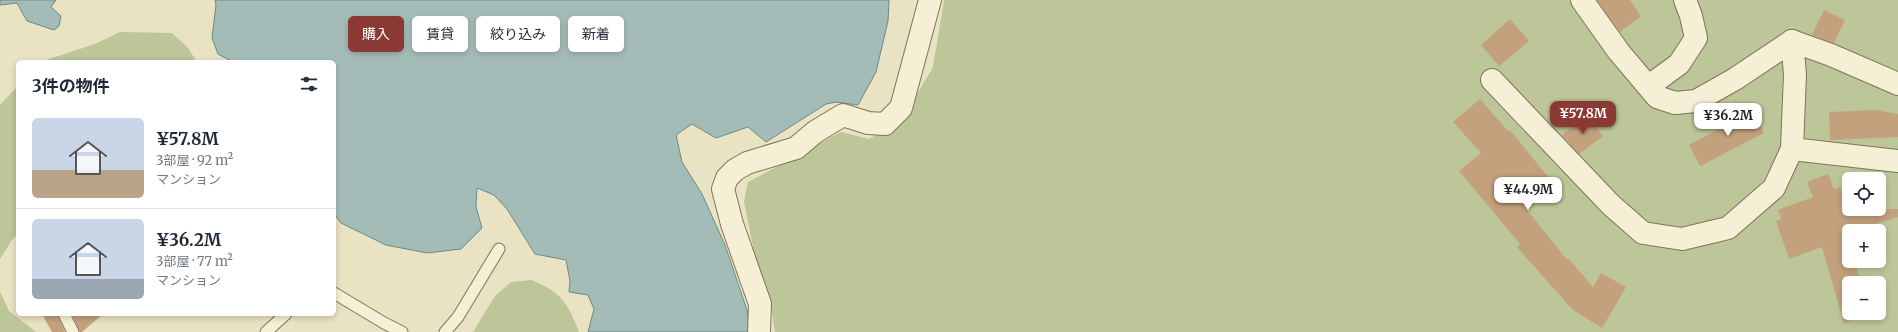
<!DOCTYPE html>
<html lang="ja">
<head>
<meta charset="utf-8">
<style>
	body { margin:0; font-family:Merriweather,"Noto Sans JP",serif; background:#f6f6f7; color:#1f2937; height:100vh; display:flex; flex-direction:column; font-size:15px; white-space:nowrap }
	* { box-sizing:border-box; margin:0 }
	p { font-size:13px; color:#747a83 }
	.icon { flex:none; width:22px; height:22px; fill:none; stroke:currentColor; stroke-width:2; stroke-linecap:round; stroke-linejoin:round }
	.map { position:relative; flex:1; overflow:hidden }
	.panel { position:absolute; left:16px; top:60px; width:320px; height:256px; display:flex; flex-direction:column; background:#fff; border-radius:6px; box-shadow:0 2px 6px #0003 }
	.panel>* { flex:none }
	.guide { position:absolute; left:348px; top:16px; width:380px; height:36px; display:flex; gap:8px }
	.controls { position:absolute; left:1842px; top:172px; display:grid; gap:8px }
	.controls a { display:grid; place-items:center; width:44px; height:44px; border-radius:6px; background:#fff; box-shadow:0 2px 6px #0003; font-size:20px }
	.price { position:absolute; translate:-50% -34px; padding:0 9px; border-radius:8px; background:#fff; color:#222; font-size:13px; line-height:26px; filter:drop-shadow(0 1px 2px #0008) }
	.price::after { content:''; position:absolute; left:50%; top:24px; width:12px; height:9px; margin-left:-6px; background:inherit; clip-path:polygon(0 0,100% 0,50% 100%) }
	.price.current { background:#8a3a32; color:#fff }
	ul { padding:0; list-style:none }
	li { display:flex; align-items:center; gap:12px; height:100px; padding:0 16px }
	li+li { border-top:1px solid #e0e1e3 }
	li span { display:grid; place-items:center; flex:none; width:112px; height:80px; border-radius:6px; color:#555 }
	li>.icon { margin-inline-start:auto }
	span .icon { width:48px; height:48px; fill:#fffc; stroke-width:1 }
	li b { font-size:17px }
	h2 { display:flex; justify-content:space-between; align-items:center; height:48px; padding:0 16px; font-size:17px }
	.chip { padding:0 14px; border-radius:6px; background:#fff; box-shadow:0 2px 6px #0003; font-size:14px; line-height:36px }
	.chip.current { background:#8a3a32; color:#fff }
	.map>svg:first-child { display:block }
	.green { fill:#bcc698; fill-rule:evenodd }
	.water { fill:#a4bcb8; stroke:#6d8985 }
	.building { fill:#c3a17c }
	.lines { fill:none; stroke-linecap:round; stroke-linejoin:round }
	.service-casing { stroke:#81735b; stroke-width:13 }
	.minor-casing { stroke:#81735b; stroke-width:24 }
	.service { stroke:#f5efd5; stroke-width:11 }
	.minor { stroke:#f5efd5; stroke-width:22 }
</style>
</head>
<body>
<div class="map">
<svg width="1898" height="332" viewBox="0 0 1898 332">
	<rect width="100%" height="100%" fill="#e9e2c3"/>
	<!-- green -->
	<g class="green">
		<path d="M 944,0 L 1898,0 L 1898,332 L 775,332 L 770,299 L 755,257 L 744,202 L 748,182 L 841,132 L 869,139 L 901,121 L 933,67 ZM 1849,179 L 1879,179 L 1879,209 L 1849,209 ZM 1849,231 L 1879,231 L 1879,261 L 1849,261 ZM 1849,283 L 1879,283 L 1879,313 L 1849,313 Z"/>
		<path d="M 120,32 L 172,33 L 188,48 L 197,62 L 40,62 L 95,44 Z"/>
		<path d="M 18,86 L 18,233 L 12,240 L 0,259 L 0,105 Z"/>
		<path d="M 531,280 C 560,291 568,303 579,332 L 473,332 L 495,296 L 511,282 Z"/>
		<path d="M 0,292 L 9,311 L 36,332 L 0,332 Z"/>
	</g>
	<!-- water -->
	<g class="water">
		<path d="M 0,0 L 56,0 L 51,7 L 61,16 L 59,26 L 54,30 L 27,21 L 17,3 L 0,5 Z"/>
		<path d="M 215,0 L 889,0 L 888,21 L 876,72 L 858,105 L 836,102 L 826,104 L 766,142 L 748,127 L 716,138 L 692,124 L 676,135 L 682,162 L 702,194 L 725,245 L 747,310 L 751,332 L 588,332 L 594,309 L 588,295 L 569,292 L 570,281 L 566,260 L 535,254 L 507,209 L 494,195 L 477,188 L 476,207 L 482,228 L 461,249 L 427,253 L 386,245 L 341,223 L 334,214 L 334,62 L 233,62 L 218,54 L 212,38 L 216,5 Z"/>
	</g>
	<!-- building -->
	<g class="building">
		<path d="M 1597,0 L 1630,0 L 1641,16 L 1620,32 Z"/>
		<path d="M 1824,10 L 1845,20 L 1834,43 L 1812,35 Z"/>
		<path d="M 1510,19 L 1529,41 L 1499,66 L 1481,45 Z"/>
		<path d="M 1480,99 L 1508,131 L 1510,130 L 1549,178 L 1520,201 L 1567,260 L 1568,258 L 1593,287 L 1601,273 L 1626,287 L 1602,328 L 1573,310 L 1517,247 L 1520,244 L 1459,171 L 1481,153 L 1453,122 Z"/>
		<path d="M 1751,106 L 1764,133 L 1700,166 L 1689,145 L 1730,123 L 1727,118 Z"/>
		<path d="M 1875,110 L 1898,114 L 1898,137 L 1830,140 L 1829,112 Z"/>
		<path d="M 1587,116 L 1603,136 L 1579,154 L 1562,135 Z"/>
		<path d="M 1828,174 L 1834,189 L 1840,187 L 1849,209 L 1898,209 L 1898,217 L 1854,231 L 1849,231 L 1847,233 L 1849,240 L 1849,261 L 1855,261 L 1861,283 L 1849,283 L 1849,322 L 1844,323 L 1822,247 L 1789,259 L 1776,221 L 1781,219 L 1778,210 L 1813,197 L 1807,182 Z"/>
		<path d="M 42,314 L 57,314 L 65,332 L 52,332 Z"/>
		<path d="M 72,314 L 103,314 L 82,332 L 80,332 Z"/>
	</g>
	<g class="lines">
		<defs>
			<g id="service">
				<path d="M 334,293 L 384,323 L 402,332"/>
				<path d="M 64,314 L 73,332"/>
				<path d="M 266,332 L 286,314"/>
				<path d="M 445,332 L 458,317 L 499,249"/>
			</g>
			<g id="minor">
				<path d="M 1582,0 L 1619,52 L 1657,97 L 1675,103 L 1696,101 L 1735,79 L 1792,41"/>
				<path d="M 1792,41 L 1831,55 L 1898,84"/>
				<path d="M 1492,80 L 1611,205 L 1643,233 L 1682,239 L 1728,228 L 1774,188 L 1792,149 L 1795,74 L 1792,41"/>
				<path d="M 1649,86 L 1679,64 L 1696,38 L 1691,16 L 1685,0"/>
				<path d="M 1792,149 L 1898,161"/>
				<path d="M 759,332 L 760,304 L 732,224 L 723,189 L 727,178 L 735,170 L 747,163 L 796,148 L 815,132 L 843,115 L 868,123 L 885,124 L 901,108 L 930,0"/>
			</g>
		</defs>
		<!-- service casing -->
		<use href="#service" class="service-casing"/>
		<!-- minor casing -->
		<use href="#minor" class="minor-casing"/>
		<!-- service -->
		<use href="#service" class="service"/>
		<!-- minor -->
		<use href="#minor" class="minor"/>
	</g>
</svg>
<div class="controls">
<a><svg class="icon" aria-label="locate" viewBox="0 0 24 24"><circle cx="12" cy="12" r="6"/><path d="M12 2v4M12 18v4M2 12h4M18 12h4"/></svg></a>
<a>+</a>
<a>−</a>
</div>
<b class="price current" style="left:1583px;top:135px">¥57.8M</b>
<b class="price" style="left:1728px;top:137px">¥36.2M</b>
<b class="price" style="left:1528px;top:211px">¥44.9M</b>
<div class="guide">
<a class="chip current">購入</a>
<a class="chip">賃貸</a>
<a class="chip">絞り込み</a>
<a class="chip">新着</a>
</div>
<section class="panel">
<h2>3件の物件<svg class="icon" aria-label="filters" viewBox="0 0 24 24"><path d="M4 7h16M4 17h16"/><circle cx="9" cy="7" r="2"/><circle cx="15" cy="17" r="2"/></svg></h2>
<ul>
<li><span style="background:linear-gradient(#c9d6e8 65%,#b9a48a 0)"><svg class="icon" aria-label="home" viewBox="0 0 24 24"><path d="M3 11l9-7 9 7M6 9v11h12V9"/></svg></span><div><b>¥57.8M</b><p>3部屋 · 92 m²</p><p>マンション</p></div></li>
<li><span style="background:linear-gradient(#c9d6e8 75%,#9aa5b1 0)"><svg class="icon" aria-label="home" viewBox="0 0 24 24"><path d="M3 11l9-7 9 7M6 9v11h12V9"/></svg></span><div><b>¥36.2M</b><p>3部屋 · 77 m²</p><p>マンション</p></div></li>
</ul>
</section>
</div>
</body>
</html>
